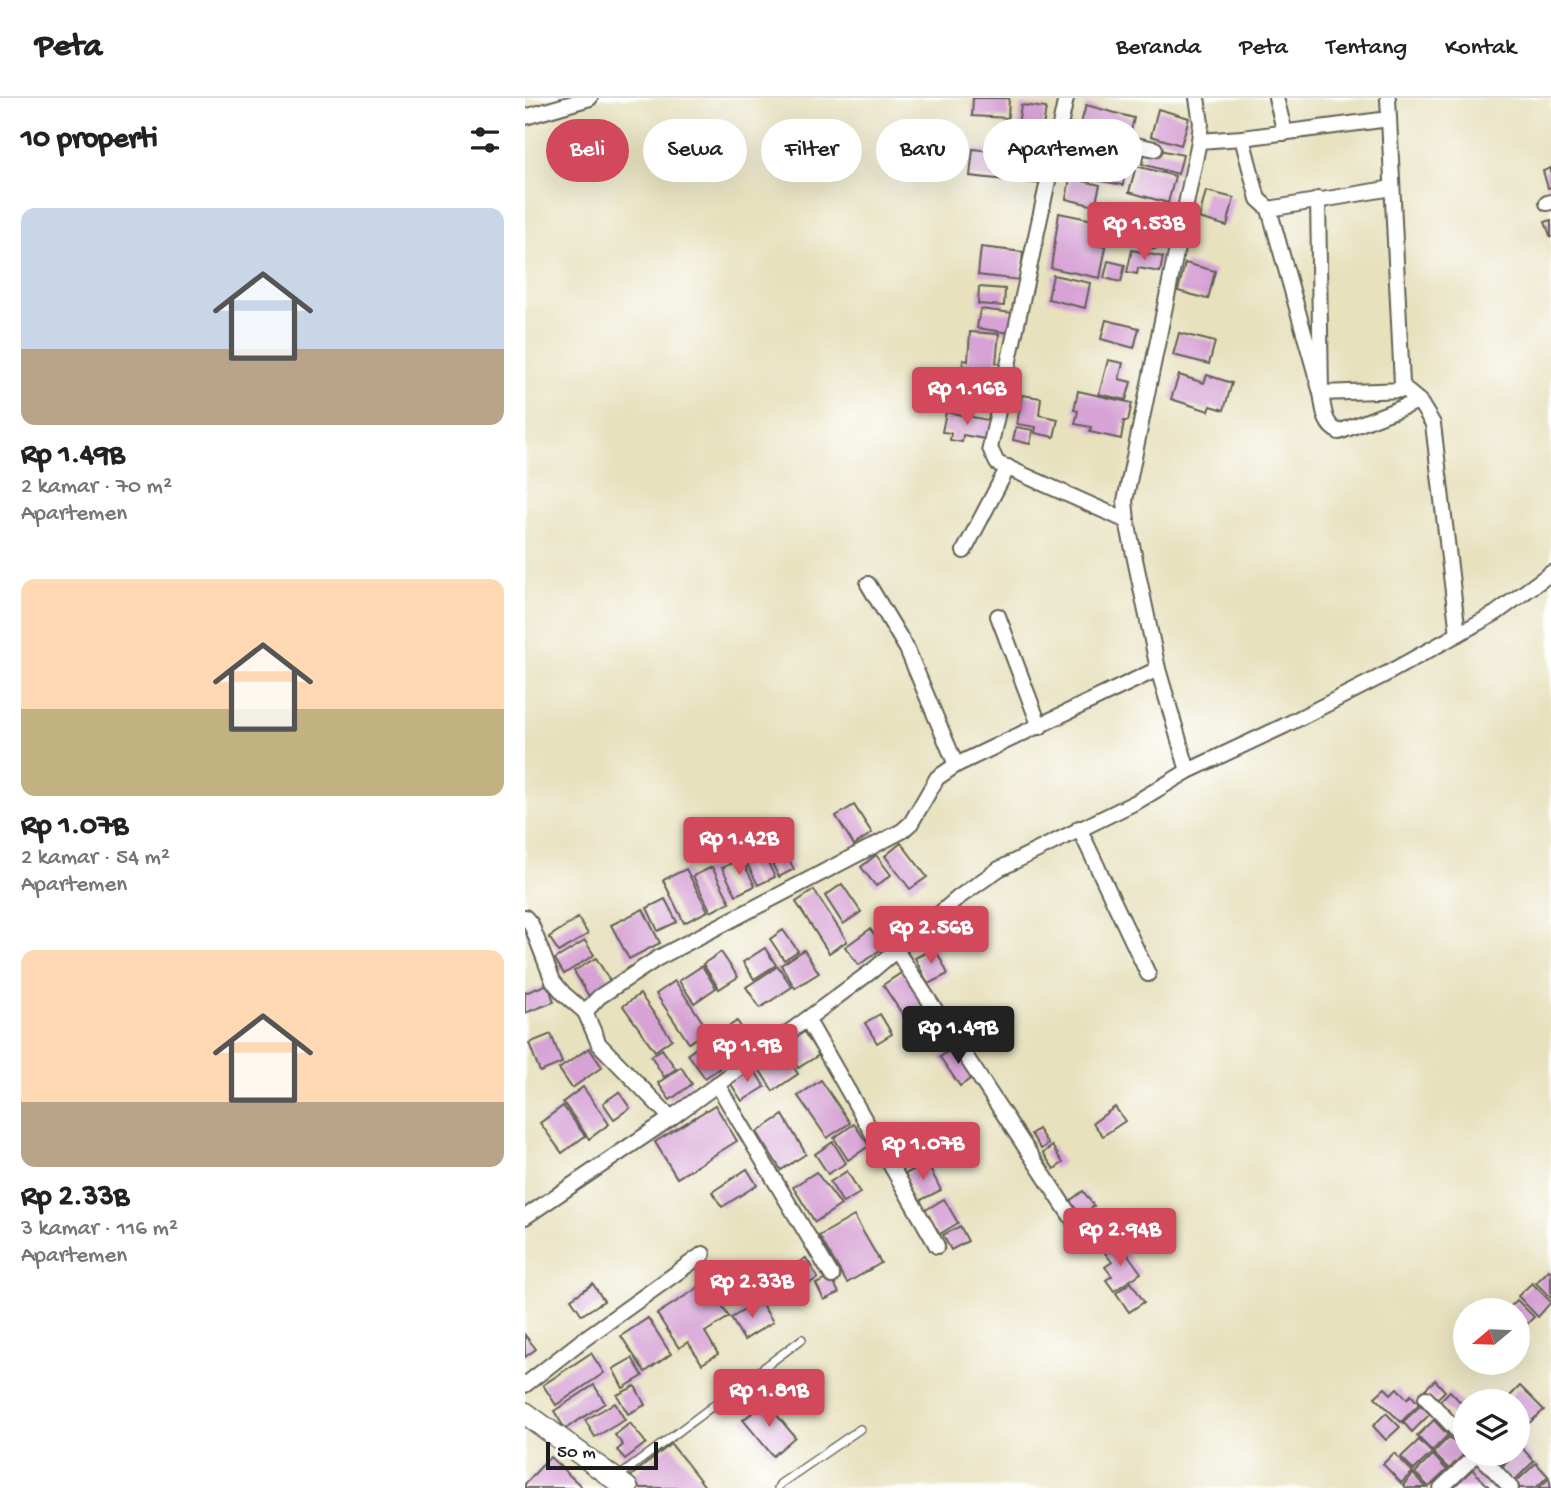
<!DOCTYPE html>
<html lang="id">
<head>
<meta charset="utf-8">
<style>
	body { margin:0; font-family:"Gochi Hand",sans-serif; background:#f6f6f6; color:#222; height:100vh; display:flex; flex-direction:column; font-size:26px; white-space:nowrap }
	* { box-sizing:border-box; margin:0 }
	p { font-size:23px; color:#767676 }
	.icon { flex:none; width:38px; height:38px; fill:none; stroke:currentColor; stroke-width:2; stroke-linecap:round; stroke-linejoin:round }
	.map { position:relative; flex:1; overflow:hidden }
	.sheet { display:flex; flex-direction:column; background:#fff; width:525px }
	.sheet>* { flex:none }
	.hud { position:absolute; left:21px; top:21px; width:665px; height:63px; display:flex; gap:14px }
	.needle { width:46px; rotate:251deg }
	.fabs { position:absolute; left:928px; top:1200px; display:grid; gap:14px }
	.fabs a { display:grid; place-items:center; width:77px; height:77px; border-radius:50%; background:#fff; box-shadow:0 7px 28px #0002; font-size:35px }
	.scale { position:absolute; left:21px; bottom:18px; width:112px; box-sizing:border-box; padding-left:7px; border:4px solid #1c1c1c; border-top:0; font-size:19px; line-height:24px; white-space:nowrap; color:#1c1c1c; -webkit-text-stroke:5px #fff; paint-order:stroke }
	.price { position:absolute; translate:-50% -60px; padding:0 16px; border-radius:7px; background:#d1495b; color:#fff; font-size:23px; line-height:46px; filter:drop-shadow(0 2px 4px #0008) }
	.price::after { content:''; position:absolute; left:50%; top:42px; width:21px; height:16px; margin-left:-10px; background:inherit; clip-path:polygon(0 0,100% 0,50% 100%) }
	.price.active { background:#222; color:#fff }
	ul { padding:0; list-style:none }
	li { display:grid; align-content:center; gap:14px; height:371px; padding:0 21px }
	li span { display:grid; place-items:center; height:217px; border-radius:14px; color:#555 }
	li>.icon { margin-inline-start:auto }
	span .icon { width:126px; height:126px; fill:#fffc; stroke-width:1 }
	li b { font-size:30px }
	h2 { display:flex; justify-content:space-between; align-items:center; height:84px; padding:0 21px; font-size:30px }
	.tag { padding:0 24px; border-radius:32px; background:#fff; box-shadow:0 7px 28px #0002; font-size:24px; line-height:63px }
	.tag.active { background:#d1495b; color:#fff }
	header { display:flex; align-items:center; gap:42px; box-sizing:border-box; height:98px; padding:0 35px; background:#fff; border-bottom:2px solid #e0e0e0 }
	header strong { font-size:33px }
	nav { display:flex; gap:38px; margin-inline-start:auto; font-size:24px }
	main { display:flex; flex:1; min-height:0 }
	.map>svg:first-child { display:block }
	.building { fill:#d7a3d6 }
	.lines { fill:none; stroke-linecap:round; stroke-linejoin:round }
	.lane-casing { stroke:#636155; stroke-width:10 }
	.street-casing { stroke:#636155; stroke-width:18 }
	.secondary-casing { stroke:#636155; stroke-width:24 }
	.lane { stroke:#fff; stroke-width:7 }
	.street { stroke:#fff; stroke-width:14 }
	.secondary { stroke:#fff; stroke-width:21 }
</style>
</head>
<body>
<header>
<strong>Peta</strong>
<nav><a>Beranda</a><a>Peta</a><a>Tentang</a><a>Kontak</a></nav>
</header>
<main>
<section class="sheet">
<h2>10 properti<svg class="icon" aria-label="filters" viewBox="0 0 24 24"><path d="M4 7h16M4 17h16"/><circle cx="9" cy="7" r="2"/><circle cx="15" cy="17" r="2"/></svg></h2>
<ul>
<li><span style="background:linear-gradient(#c9d6e8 65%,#b9a48a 0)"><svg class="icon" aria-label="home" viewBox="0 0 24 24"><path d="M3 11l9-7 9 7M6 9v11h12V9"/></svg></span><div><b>Rp 1.49B</b><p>2 kamar · 70 m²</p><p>Apartemen</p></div></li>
<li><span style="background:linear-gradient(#ffd9b3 60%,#c2b280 0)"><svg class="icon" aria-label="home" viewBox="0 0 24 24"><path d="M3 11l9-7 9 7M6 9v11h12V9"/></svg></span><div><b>Rp 1.07B</b><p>2 kamar · 54 m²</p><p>Apartemen</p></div></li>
<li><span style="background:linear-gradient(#ffd9b3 70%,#b9a48a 0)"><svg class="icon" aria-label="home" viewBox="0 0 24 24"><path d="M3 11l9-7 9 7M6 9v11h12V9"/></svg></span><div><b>Rp 2.33B</b><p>3 kamar · 116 m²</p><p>Apartemen</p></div></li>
</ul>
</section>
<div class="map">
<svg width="1026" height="1390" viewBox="0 0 1026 1390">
	<rect width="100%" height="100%" fill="#fff"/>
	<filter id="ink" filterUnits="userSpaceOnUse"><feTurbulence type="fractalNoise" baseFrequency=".0143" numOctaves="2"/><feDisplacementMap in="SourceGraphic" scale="14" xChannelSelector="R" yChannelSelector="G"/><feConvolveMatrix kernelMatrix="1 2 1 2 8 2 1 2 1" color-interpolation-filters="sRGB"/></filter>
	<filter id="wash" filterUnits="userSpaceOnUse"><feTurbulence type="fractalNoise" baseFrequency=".00686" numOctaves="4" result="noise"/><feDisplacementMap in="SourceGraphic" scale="28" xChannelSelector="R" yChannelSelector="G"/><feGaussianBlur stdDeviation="1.57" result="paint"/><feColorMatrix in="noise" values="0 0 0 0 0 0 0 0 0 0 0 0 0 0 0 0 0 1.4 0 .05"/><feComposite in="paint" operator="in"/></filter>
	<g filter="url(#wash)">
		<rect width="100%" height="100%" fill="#e7e1be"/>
		<g id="blocks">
			<!-- building -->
			<g class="building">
				<path d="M 448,0 L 484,0 L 483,20 L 447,18 Z"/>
				<path d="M 496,7 L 521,10 L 518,30 L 493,27 Z"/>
				<path d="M 561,7 L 609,20 L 604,42 L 555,29 Z"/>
				<path d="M 633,11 L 664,20 L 656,47 L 626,38 Z"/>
				<path d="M 484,32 L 519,37 L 517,56 L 481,51 Z"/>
				<path d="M 538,49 L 602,61 L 598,87 L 533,75 Z"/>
				<path d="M 621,49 L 658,57 L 653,76 L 617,66 Z"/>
				<path d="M 448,51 L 519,59 L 516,86 L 445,78 Z"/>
				<path d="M 611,68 L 650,78 L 643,105 L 604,94 Z"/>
				<path d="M 1026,70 L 1026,89 L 1023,90 L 1018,73 Z"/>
				<path d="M 545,80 L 575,87 L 570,108 L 541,101 Z"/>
				<path d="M 681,93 L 709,100 L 702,128 L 674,120 Z"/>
				<path d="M 534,115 L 573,123 L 568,146 L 581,149 L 575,180 L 526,170 Z"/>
				<path d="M 596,116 L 636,124 L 630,151 L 591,143 Z"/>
				<path d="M 1026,122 L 1026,140 L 1020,124 Z"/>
				<path d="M 456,149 L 498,154 L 495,182 L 453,177 Z"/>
				<path d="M 607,152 L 638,159 L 635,174 L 613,170 L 612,176 L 602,174 Z"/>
				<path d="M 583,163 L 600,167 L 596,184 L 579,180 Z"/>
				<path d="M 660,165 L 690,173 L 683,201 L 653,193 Z"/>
				<path d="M 528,177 L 565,185 L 560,210 L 523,201 Z"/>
				<path d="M 454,189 L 480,191 L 479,208 L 453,206 Z"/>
				<path d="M 455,211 L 488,215 L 485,235 L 452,230 Z"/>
				<path d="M 581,222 L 614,230 L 609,250 L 576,241 Z"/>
				<path d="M 445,234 L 474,236 L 471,265 L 476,266 L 474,285 L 436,282 L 438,262 L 443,263 Z"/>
				<path d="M 654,235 L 690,244 L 684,266 L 648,257 Z"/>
				<path d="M 583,262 L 598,265 L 594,281 L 606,284 L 601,302 L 574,296 Z"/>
				<path d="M 654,277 L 679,285 L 682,277 L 707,285 L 699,312 L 686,308 L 684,313 L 646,301 Z"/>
				<path d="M 553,293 L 607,305 L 603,323 L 599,323 L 596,341 L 565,334 L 566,329 L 550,326 L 553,313 L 549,312 Z"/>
				<path d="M 497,297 L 516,300 L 514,317 L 533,321 L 529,339 L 510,335 L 511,329 L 492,326 Z"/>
				<path d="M 421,314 L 468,323 L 465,342 L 438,337 L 437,344 L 425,342 L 426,335 L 417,334 Z"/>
				<path d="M 491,329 L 508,332 L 505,346 L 488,342 Z"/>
				<path d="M 329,707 L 347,735 L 329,747 L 311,718 Z"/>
				<path d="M 251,737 L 269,771 L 254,779 L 236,745 Z"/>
				<path d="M 376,745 L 402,779 L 385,791 L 360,758 Z"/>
				<path d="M 234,747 L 250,779 L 233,787 L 217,756 Z"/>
				<path d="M 351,757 L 366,777 L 351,788 L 336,769 Z"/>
				<path d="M 216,760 L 230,788 L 211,797 L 197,770 Z"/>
				<path d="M 187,769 L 205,804 L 186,814 L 168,778 Z"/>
				<path d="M 161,771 L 183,813 L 159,825 L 138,782 Z"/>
				<path d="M 317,786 L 336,814 L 318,826 L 300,798 Z"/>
				<path d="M 289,792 L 322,843 L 304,855 L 271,804 Z"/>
				<path d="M 140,801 L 152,824 L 133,833 L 122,810 Z"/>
				<path d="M 118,811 L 135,845 L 104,861 L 86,827 Z"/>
				<path d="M 53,820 L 63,836 L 34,854 L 24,839 Z"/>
				<path d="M 345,831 L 359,849 L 334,867 L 320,849 Z"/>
				<path d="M 258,832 L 273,853 L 259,862 L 245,841 Z"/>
				<path d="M 60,843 L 69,857 L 39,876 L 30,861 Z"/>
				<path d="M 240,850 L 251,867 L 229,881 L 218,864 Z"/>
				<path d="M 410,850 L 423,876 L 403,886 L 390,860 Z"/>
				<path d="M 279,852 L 294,875 L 270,890 L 256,867 Z"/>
				<path d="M 196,854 L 213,879 L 194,891 L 178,866 Z"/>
				<path d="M 71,860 L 87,886 L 65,900 L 49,873 Z"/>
				<path d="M 177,868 L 191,890 L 169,905 L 154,883 Z"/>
				<path d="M 253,868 L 267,889 L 235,910 L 221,889 Z"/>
				<path d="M 379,873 L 401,906 L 380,920 L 358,887 Z"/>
				<path d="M 150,883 L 183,932 L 164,945 L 131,896 Z"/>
				<path d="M 23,886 L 29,904 L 0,915 L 0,895 Z"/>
				<path d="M 115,896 L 147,941 L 130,953 L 98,908 Z"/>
				<path d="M 402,907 L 412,923 L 392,936 L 382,920 Z"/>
				<path d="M 355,916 L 367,936 L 352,945 L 340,925 Z"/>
				<path d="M 212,923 L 226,943 L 208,955 L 194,935 Z"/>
				<path d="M 413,924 L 423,938 L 403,951 L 394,937 Z"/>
				<path d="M 279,934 L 294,957 L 273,970 L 259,947 Z"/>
				<path d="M 26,936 L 37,965 L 15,974 L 4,945 Z"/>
				<path d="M 178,945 L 195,970 L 180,980 L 163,956 Z"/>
				<path d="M 431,948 L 451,977 L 435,988 L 415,959 Z"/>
				<path d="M 64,950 L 77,969 L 47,990 L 34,971 Z"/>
				<path d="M 256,950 L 273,976 L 248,993 L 231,966 Z"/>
				<path d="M 137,951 L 151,971 L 139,979 L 126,958 Z"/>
				<path d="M 156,969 L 167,986 L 145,1002 L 133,985 Z"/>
				<path d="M 227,969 L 240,989 L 217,1003 L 204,983 Z"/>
				<path d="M 296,982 L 325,1025 L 302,1040 L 273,998 Z"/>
				<path d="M 58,989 L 84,1026 L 64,1041 L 38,1004 Z"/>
				<path d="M 94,994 L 105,1010 L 89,1021 L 78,1005 Z"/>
				<path d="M 190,1007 L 212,1043 L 152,1080 L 130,1044 Z"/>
				<path d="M 38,1008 L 60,1038 L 37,1055 L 15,1025 Z"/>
				<path d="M 590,1009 L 600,1023 L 578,1038 L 568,1025 Z"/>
				<path d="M 258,1017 L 281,1056 L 256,1072 L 232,1034 Z"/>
				<path d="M 329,1026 L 344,1048 L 323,1062 L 309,1040 Z"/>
				<path d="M 513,1031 L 523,1046 L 516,1051 L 506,1036 Z"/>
				<path d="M 308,1044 L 321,1065 L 303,1076 L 290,1056 Z"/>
				<path d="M 527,1048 L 538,1065 L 529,1071 L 518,1055 Z"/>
				<path d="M 402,1065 L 416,1092 L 394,1103 L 380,1076 Z"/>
				<path d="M 222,1071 L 232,1087 L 197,1109 L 187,1094 Z"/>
				<path d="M 322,1073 L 335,1095 L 318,1105 L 305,1084 Z"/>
				<path d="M 291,1074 L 316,1107 L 290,1124 L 268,1089 Z"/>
				<path d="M 558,1093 L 569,1108 L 553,1119 L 542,1105 Z"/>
				<path d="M 419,1101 L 433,1125 L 413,1137 L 399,1113 Z"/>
				<path d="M 329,1118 L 356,1165 L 322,1185 L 294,1138 Z"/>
				<path d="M 435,1128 L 443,1143 L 426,1152 L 418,1137 Z"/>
				<path d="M 592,1147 L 599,1156 L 601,1154 L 616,1175 L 589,1193 L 581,1182 L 587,1178 L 580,1169 L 587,1164 L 580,1155 Z"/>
				<path d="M 281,1160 L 293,1180 L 260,1200 L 248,1180 Z"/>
				<path d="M 1024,1172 L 1026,1174 L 1026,1200 L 1011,1185 Z"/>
				<path d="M 306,1179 L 314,1195 L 299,1202 L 291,1186 Z"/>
				<path d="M 182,1184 L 204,1219 L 180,1234 L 193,1256 L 177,1266 L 163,1244 L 154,1250 L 132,1216 Z"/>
				<path d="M 606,1184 L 619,1204 L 604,1214 L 591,1195 Z"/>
				<path d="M 1007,1185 L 1026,1204 L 1013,1219 L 993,1198 Z"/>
				<path d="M 68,1186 L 79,1203 L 57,1217 L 46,1201 Z"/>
				<path d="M 992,1202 L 1009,1219 L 995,1233 L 992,1230 L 992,1213 L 981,1213 Z"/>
				<path d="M 235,1203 L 248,1224 L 219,1242 L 206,1220 Z"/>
				<path d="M 123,1220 L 146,1256 L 120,1274 L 96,1238 Z"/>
				<path d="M 0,1237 L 11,1251 L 0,1259 Z"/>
				<path d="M 66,1255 L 79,1275 L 31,1307 L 18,1287 Z"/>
				<path d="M 107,1260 L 118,1278 L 98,1290 L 88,1271 Z"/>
				<path d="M 910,1282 L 920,1293 L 910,1303 L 899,1292 Z"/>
				<path d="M 69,1287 L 80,1305 L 40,1331 L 29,1313 Z"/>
				<path d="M 110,1288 L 120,1307 L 103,1316 L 92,1297 Z"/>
				<path d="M 995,1288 L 1019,1312 L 1002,1327 L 992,1317 L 992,1304 L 979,1304 Z"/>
				<path d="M 860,1290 L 866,1296 L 872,1290 L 882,1301 L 886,1297 L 894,1306 L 876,1324 L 850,1299 Z"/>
				<path d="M 925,1293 L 940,1309 L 940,1313 L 931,1321 L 914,1304 Z"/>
				<path d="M 241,1304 L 270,1339 L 248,1358 L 218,1322 Z"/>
				<path d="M 90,1305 L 100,1322 L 70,1339 L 60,1322 Z"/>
				<path d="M 896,1307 L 905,1316 L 887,1334 L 878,1324 Z"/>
				<path d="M 861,1315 L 875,1329 L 861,1342 L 848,1328 Z"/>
				<path d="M 940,1317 L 940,1331 L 933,1324 Z"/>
				<path d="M 909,1322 L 923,1337 L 907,1353 L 892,1338 Z"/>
				<path d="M 105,1325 L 121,1345 L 100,1361 L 92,1352 L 98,1347 L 90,1337 Z"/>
				<path d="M 924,1339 L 940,1355 L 924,1371 L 908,1355 Z"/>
				<path d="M 894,1342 L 907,1355 L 889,1372 L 876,1359 Z"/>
				<path d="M 146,1346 L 160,1363 L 181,1390 L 115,1390 L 106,1378 Z"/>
				<path d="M 997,1350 L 1009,1363 L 988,1384 L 975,1371 Z"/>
				<path d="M 869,1355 L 888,1374 L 876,1385 L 858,1366 Z"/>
				<path d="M 967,1356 L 988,1356 L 972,1372 L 962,1362 Z"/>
				<path d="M 908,1357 L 922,1372 L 904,1389 L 890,1375 Z"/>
				<path d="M 25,1359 L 40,1373 L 58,1390 L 0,1390 L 0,1386 Z"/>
				<path d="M 1011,1365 L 1023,1378 L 1011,1390 L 993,1390 L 989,1386 Z"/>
				<path d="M 943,1367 L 965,1390 L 921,1390 Z"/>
				<path d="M 888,1376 L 902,1390 L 881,1390 L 878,1387 Z"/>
				<path d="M 1024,1380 L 1026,1390 L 1014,1390 Z"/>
			</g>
		</g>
	</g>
	<g filter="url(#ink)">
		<use href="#blocks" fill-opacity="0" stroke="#636155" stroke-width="2"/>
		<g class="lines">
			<defs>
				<g id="lane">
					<path d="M 93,1379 L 277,1241"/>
					<path d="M 253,1390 L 255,1386 L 335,1331"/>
				</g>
				<g id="street">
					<path d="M 541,0 L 465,350 L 472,365 L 602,423"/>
					<path d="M 751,0 L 760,35"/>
					<path d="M 863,0 L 877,286 L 881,292 L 894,303 L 908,326 L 933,536"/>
					<path d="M 0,19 L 65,0"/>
					<path d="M 535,31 L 630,51"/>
					<path d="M 717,40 L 733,101 L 744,111 L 796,295 C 799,310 798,327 814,334 L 894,303"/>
					<path d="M 674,43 L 717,40 L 864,21"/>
					<path d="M 793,101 L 796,295 L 881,292"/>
					<path d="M 1022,105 L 1026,104"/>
					<path d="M 744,111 L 867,90"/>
					<path d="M 439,453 L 483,369"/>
					<path d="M 343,486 L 382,551 L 431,667"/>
					<path d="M 473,518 L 515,629"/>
					<path d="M 663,673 L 633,571 L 602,423 L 600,403 L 674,43 L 676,25 L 672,0"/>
					<path d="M 554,730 L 623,876"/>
					<path d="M 0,819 L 6,826 L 28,883 L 39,896 L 60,914"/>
					<path d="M 371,852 L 560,1140"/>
					<path d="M 282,921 L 412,1148"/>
					<path d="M 192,986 L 307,1178"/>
					<path d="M 146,1020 L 74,946 L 60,914 L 74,899 L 133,860 L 377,733 L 386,725 L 412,680 L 431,667 L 633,571"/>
					<path d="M 0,1119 L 146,1020 L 282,921 L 348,872 L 434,799 L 474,771 L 613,703 L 663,673 L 759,628 L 861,576 L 971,515 L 1026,475"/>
					<path d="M 0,1287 L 55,1244 L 178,1156"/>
					<path d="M 901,1300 L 940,1341"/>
					<path d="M 954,1356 L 986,1390"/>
					<path d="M 916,1390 L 952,1356"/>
				</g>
				<path id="secondary" d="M 0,1315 L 102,1390"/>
			</defs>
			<!-- lane casing -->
			<use href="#lane" class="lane-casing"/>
			<!-- street casing -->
			<use href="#street" class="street-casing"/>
			<!-- secondary casing -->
			<use href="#secondary" class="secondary-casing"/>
			<!-- lane -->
			<use href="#lane" class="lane"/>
			<!-- street -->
			<use href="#street" class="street"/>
			<!-- secondary -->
			<use href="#secondary" class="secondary"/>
		</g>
	</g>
</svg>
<div class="fabs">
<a><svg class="needle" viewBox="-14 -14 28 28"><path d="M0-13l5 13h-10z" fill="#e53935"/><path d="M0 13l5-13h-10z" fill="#767676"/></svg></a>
<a><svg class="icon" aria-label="layers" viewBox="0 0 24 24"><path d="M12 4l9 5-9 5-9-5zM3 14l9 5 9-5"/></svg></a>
</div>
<div class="scale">50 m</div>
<b class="price" style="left:619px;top:164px">Rp 1.53B</b>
<b class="price" style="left:442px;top:329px">Rp 1.16B</b>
<b class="price" style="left:214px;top:779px">Rp 1.42B</b>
<b class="price" style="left:406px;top:868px">Rp 2.56B</b>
<b class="price active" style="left:433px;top:968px">Rp 1.49B</b>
<b class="price" style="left:222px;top:986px">Rp 1.9B</b>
<b class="price" style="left:398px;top:1084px">Rp 1.07B</b>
<b class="price" style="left:595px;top:1170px">Rp 2.94B</b>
<b class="price" style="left:227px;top:1222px">Rp 2.33B</b>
<b class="price" style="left:244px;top:1331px">Rp 1.81B</b>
<div class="hud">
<a class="tag active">Beli</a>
<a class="tag">Sewa</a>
<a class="tag">Filter</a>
<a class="tag">Baru</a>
<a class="tag">Apartemen</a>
</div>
</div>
</main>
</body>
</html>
